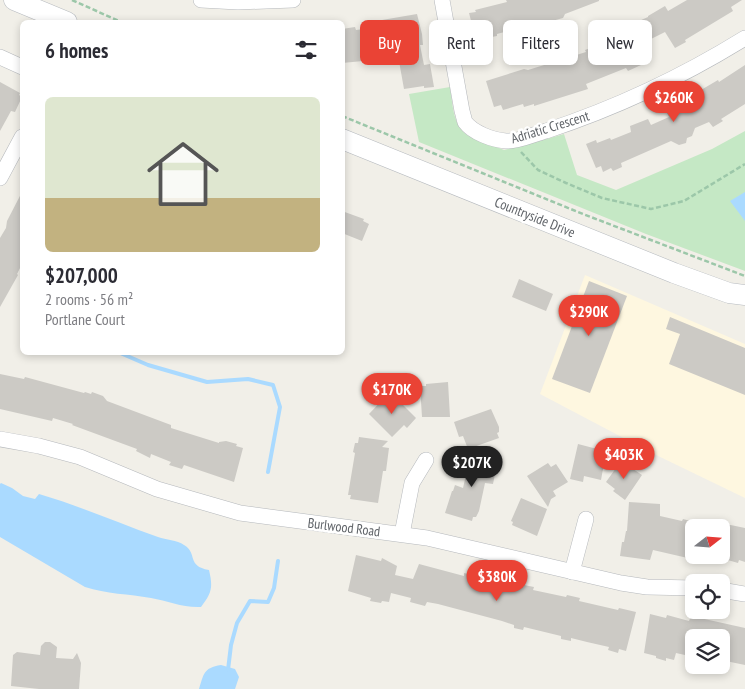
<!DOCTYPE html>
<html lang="en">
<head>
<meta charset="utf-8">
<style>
	body { margin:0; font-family:"PT Sans Narrow",sans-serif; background:#f7f7f7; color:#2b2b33; height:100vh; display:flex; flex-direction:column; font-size:19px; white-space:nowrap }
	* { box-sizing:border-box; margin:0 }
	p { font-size:16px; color:#7c7c81 }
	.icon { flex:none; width:28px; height:28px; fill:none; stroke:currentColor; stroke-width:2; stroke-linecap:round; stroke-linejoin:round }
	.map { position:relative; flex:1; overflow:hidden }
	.side { position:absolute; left:20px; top:20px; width:325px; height:335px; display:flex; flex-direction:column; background:#fff; border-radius:8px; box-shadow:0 2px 8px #0003 }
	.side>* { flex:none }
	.banner { position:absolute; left:360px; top:20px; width:310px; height:45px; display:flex; gap:10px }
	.needle { width:32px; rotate:73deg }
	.tools { position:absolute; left:685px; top:519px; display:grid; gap:10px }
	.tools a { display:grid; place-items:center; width:45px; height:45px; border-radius:8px; background:#fff; box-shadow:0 2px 8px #0003; font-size:25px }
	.price { position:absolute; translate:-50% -42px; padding:0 11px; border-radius:18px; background:#ea4335; color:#fff; font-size:16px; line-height:32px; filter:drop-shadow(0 1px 2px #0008) }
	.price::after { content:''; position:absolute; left:50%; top:30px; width:15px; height:11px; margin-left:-8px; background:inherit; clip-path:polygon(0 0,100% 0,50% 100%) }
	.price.on { background:#222; color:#fff }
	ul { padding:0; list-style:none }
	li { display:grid; align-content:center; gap:10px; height:265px; padding:0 25px }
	li span { display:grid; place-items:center; height:155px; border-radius:8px; color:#555 }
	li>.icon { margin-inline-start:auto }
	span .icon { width:90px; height:90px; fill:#fffc; stroke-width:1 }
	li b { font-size:21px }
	h2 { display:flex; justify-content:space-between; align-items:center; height:60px; padding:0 25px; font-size:21px }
	.chip { padding:0 18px; border-radius:8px; background:#fff; box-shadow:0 2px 8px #0003; font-size:18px; line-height:45px }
	.chip.on { background:#ea4335; color:#fff }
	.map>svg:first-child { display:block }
	.commercial { fill:#fef7e0 }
	.green { fill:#c5e8c5 }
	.water { fill:#aadaff }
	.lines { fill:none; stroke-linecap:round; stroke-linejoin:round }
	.stream { stroke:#aadaff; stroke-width:4 }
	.building { fill:#cccac5 }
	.street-casing { stroke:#b5b8bc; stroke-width:16 }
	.secondary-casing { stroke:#b6babf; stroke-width:21 }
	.path { stroke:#9cc7a9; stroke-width:2.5; stroke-dasharray:5 2.5; stroke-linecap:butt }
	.street { stroke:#fff; stroke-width:15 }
	.secondary { stroke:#fff; stroke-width:20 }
	.labels { text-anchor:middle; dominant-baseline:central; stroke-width:5; stroke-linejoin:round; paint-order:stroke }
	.street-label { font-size:14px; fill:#5f6368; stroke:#fff }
</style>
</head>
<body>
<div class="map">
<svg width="745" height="689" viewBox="0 0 745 689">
	<rect width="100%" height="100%" fill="#f1efe8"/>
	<!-- commercial -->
	<path class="commercial" d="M 585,275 L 745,344 L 745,498 L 652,453 L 540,394 Z"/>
	<!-- green -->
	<path class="green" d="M 450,87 C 453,104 452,123 467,135 L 504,150 L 525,145 L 564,134 L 577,175 L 616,190 L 712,149 L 745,131 L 745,271 L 646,234 L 419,142 L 409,94 Z"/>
	<!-- water -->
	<g class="water">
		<path d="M 745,192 L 745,221 L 730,201 Z"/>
		<path d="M 1,483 L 12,488 L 23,496 L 35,499 L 39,494 C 80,506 118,523 158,537 C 166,540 177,540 184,545 C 198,553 186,566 209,570 C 213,587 212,593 201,607 C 183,608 168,601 151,598 C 129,594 106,594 85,587 L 0,537 L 0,484 Z"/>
		<path d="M 221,665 L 235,669 L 239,677 L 235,689 L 199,689 C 204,674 203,668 221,665 Z"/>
	</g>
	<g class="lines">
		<!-- stream -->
		<g class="stream">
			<path d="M 118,352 L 148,365 L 207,382 L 248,379 L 273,385 L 280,407 L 268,472"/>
			<path d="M 228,670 L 231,645 L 237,623 L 250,601 L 268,602 L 274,588 L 278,561"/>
		</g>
	</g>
	<!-- building -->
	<g class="building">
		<path d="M 506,0 L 599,0 L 599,1 L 565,14 L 563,18 L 530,27 L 528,31 L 522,33 L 512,30 L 497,34 L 497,36 L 476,40 L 469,13 L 476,12 L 475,10 L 507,2 Z"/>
		<path d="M 687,0 L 742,0 L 731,7 L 733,11 L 685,40 L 686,42 L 675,48 L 665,32 L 633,48 L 641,65 L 628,71 L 626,68 L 586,84 L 588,89 L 534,106 L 534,104 L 524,107 L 523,104 L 503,110 L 501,105 L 494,107 L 486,81 L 524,69 L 528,70 L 586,52 L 585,50 L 614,39 L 612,33 L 648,17 L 648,16 L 665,6 L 668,11 Z"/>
		<path d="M 417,14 L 422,34 L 423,45 L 420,45 L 424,65 L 430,64 L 434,87 L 424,88 L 424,86 L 404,89 L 397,50 L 394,43 L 391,44 L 388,31 L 384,31 L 382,20 Z"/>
		<path d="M 355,27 L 356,30 L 364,29 L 367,56 L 362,56 L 363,61 L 342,63 L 342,29 Z"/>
		<path d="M 745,65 L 745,104 L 721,119 L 723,121 L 713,127 L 709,122 L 695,128 L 692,136 L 687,138 L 686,143 L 679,145 L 671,141 L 621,163 L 622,167 L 613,171 L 611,168 L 603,172 L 601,166 L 596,168 L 586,144 L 596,140 L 597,143 L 610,138 L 611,140 L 631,132 L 630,126 L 648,119 L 651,125 L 669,117 L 667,113 L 677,109 L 676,107 L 693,99 L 692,97 L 701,90 L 718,80 L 719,82 Z"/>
		<path d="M 0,82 L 20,93 L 19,95 L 22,97 L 15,112 L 11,111 L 0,131 Z"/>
		<path d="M 22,192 L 22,264 L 17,274 L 18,275 L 0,307 L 0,238 L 6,228 L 7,221 Z"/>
		<path d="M 342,211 L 364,219 L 363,221 L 369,224 L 362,241 L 342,233 Z"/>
		<path d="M 519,279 L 553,294 L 546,311 L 512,297 Z"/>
		<path d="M 589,281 L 627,296 L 590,393 L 552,379 Z"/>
		<path d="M 670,317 L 745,348 L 745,395 L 669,364 L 680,334 L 666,329 Z"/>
		<path d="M 0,374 L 24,379 L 25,377 L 84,393 L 85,392 L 91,394 L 92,392 L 103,396 L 107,401 L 171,425 L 171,428 L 219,443 L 219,442 L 226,441 L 237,444 L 236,446 L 243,448 L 234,482 L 184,465 L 182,469 L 169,465 L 171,462 L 151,454 L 150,458 L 136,451 L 137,449 L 72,425 L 73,424 L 53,418 L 52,421 L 0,409 Z"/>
		<path d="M 448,382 L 450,417 L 422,417 L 420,386 L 426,386 L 426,384 Z"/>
		<path d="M 390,392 L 416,418 L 407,428 L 404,425 L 392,437 L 369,414 Z"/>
		<path d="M 491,409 L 499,427 L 499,432 L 497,433 L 499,438 L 468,449 L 463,436 L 459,437 L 454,422 Z"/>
		<path d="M 359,437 L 388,441 L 382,447 L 389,448 L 386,471 L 383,471 L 378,503 L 350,499 L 351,495 L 348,495 L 355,453 L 353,452 L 355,443 L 358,443 Z"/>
		<path d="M 578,444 L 601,450 L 599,457 L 605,458 L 601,480 L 584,476 L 583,482 L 570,479 Z"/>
		<path d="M 471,453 L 498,459 L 493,484 L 485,483 L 479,511 L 476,517 L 473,517 L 472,521 L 445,513 L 452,491 L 453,491 L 455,485 L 463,488 Z"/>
		<path d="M 621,461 L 642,475 L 625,500 L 613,491 L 615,489 L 606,482 Z"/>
		<path d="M 548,463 L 551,467 L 556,464 L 568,482 L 553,491 L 556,496 L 551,499 L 548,507 L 527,476 Z"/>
		<path d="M 521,498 L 547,509 L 537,536 L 512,525 L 513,522 L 511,521 Z"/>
		<path d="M 629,502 L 660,504 L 660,516 L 682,521 L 683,519 L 694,522 L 692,559 L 653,550 L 650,560 L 620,556 L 622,542 L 624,542 L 626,531 L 627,531 Z"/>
		<path d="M 721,523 L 745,528 L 745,562 L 739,560 L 738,563 L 721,558 Z"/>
		<path d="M 356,555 L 381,561 L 382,558 L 397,566 L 395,575 L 413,579 L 419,564 L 464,576 L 464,573 L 523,587 L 524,585 L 534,587 L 533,590 L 566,597 L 567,595 L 580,598 L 579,601 L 618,610 L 619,608 L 636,612 L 626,651 L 619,649 L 618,653 L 608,650 L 609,647 L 587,642 L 571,638 L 571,641 L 561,639 L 561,636 L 524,627 L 523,630 L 514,628 L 514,625 L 502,621 L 438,604 L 427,602 L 425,606 L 410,602 L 411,598 L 391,593 L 389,602 L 382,601 L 381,603 L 370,601 L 371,598 L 348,591 Z"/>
		<path d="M 650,614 L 666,618 L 667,615 L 689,621 L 691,616 L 745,628 L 745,665 L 721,660 L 721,638 L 694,638 L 694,657 L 676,653 L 674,660 L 666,658 L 666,661 L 656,658 L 656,656 L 644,653 Z"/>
		<path d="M 45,642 L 50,642 L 57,647 L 56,658 L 73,659 L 77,653 L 81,663 L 79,689 L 39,689 L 11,686 L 13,655 L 17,652 L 40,655 L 41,646 Z"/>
	</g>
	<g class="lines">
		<defs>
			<g id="street">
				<path d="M 201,0 L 238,2 L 293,0"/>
				<path d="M 442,0 L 462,111 C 463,114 464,119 465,122 C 473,133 493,140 506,141 C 518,142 534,134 546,131 C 616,108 682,77 745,38"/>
				<path d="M 0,57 L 22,67"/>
				<path d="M 0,178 L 22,137"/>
				<path d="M 0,439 L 39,446 L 80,457 L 157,489 L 240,513 L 427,538 L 621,583 L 647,587 L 694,588"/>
				<path d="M 402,534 L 412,483 L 426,460"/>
				<path d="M 572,572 L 586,519"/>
				<path d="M 721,590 L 745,594"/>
			</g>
			<g id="secondary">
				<path d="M 14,0 L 67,22"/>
				<path d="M 342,139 L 674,273 L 729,293 L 745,295"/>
			</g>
		</defs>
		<!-- street casing -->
		<use href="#street" class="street-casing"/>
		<!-- secondary casing -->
		<use href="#secondary" class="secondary-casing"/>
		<!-- path -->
		<g class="path">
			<path d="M 72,0 L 121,22"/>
			<path d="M 342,116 L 583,214 L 745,276"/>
			<path d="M 521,152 L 538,170 L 566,183 L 602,198 L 651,209 L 684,201 L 745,164"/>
		</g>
		<!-- street -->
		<use href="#street" class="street"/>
		<!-- secondary -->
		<use href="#secondary" class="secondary"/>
	</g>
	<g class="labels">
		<!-- street labels -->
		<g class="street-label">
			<text transform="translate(550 127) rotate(-17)">Adriatic Crescent</text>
			<text transform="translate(535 217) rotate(22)">Countryside Drive</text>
			<text transform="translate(344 527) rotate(7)">Burlwood Road</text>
		</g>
	</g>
</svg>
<div class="tools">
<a><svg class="needle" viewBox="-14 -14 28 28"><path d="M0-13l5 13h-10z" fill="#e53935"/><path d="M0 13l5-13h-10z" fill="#7c7c81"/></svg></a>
<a><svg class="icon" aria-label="locate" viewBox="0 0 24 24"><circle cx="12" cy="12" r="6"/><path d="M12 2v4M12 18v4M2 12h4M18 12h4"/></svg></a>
<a><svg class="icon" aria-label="layers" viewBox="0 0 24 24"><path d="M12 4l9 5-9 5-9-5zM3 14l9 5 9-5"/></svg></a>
</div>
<b class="price" style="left:674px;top:123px">$260K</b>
<b class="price" style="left:589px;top:337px">$290K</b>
<b class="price" style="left:392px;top:415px">$170K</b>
<b class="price" style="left:624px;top:480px">$403K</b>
<b class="price on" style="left:472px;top:488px">$207K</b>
<b class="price" style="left:497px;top:602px">$380K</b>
<div class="banner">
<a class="chip on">Buy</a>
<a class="chip">Rent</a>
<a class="chip">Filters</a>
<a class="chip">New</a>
</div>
<section class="side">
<h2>6 homes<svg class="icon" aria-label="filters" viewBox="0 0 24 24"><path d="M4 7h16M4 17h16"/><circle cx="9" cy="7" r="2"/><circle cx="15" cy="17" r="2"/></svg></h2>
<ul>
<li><span style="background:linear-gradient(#dfe7d0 65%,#c2b280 0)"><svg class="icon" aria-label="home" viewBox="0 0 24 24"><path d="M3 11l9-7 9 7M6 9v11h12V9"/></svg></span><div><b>$207,000</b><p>2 rooms · 56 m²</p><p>Portlane Court</p></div></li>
</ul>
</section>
</div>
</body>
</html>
